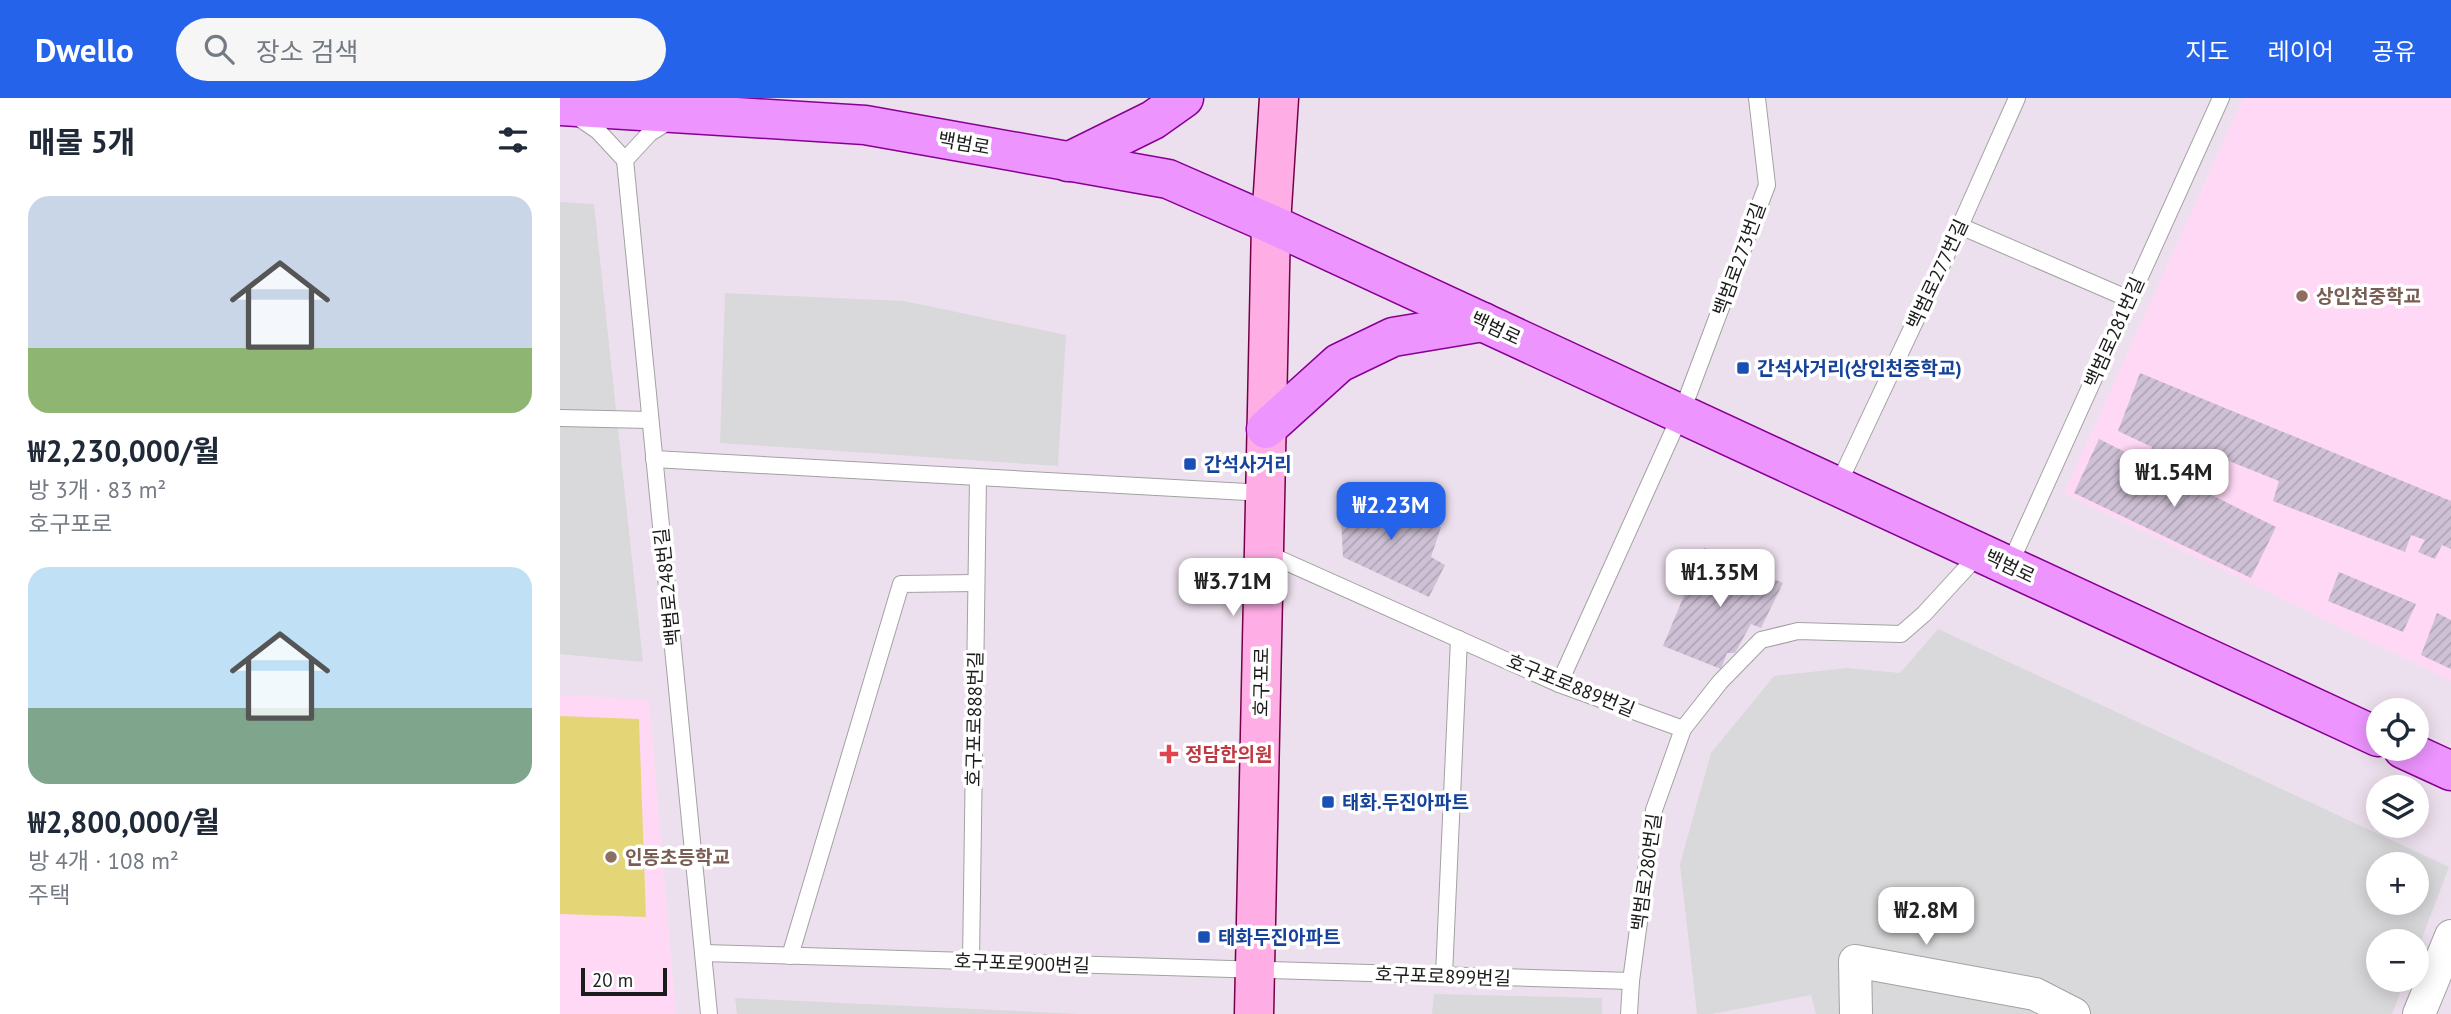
<!DOCTYPE html>
<html lang="ko">
<head>
<meta charset="utf-8">
<style>
	body { margin:0; font-family:"PT Sans","Noto Sans KR",sans-serif; background:#f6f6f7; color:#1f2937; height:100vh; display:flex; flex-direction:column; font-size:26px; white-space:nowrap }
	* { box-sizing:border-box; margin:0 }
	p { font-size:23px; color:#747a83 }
	.icon { flex:none; width:38px; height:38px; fill:none; stroke:currentColor; stroke-width:2; stroke-linecap:round; stroke-linejoin:round }
	.map { position:relative; flex:1; overflow:hidden }
	.panel { display:flex; flex-direction:column; background:#fff; width:560px }
	.panel>* { flex:none }
	.buttons { position:absolute; left:1806px; top:600px; display:grid; gap:14px }
	.buttons a { display:grid; place-items:center; width:63px; height:63px; border-radius:50%; background:#fff; box-shadow:0 4px 18px #0003; font-size:35px }
	.scale { position:absolute; left:21px; bottom:18px; width:86px; box-sizing:border-box; padding-left:7px; border:4px solid #1b1b1b; border-top:0; font-size:19px; line-height:24px; white-space:nowrap; color:#1b1b1b; -webkit-text-stroke:5px #fff; paint-order:stroke }
	.price { position:absolute; translate:-50% -60px; padding:0 16px; border-radius:14px; background:#fff; color:#222; font-size:23px; line-height:46px; filter:drop-shadow(0 2px 4px #0008) }
	.price::after { content:''; position:absolute; left:50%; top:42px; width:21px; height:16px; margin-left:-10px; background:inherit; clip-path:polygon(0 0,100% 0,50% 100%) }
	.price.selected { background:#2563eb; color:#fff }
	ul { padding:0; list-style:none }
	li { display:grid; align-content:center; gap:14px; height:371px; padding:0 28px }
	li span { display:grid; place-items:center; height:217px; border-radius:21px; color:#555 }
	li>.icon { margin-inline-start:auto }
	span .icon { width:126px; height:126px; fill:#fffc; stroke-width:1 }
	li b { font-size:30px }
	h2 { display:flex; justify-content:space-between; align-items:center; height:84px; padding:0 28px; font-size:30px }
	header { display:flex; align-items:center; gap:42px; box-sizing:border-box; height:98px; padding:0 35px; background:#2563eb; color:#fff }
	header strong { font-size:33px }
	nav { display:flex; gap:38px; margin-inline-start:auto; font-size:24px }
	.search { width:490px; height:63px; background:#f6f6f7; display:flex; align-items:center; gap:18px; box-sizing:border-box; padding:0 24px; border-radius:38px; color:#747a83; font-size:26px }
	main { display:flex; flex:1; min-height:0 }
	.map>svg:first-child { display:block }
	.residential { fill:#d9d8da; fill-rule:evenodd }
	.education { fill:#ffd8f5 }
	.pitch { fill:#e4d677 }
	.building { fill:url(#building-hatch) }
	.lines { fill:none; stroke-linecap:round; stroke-linejoin:round }
	.service-casing { stroke:#a2a2a2; stroke-width:18 }
	.minor-casing { stroke:#a2a2a2; stroke-width:34 }
	.secondary-casing { stroke:#75004a; stroke-width:41 }
	.primary-casing { stroke:#880093; stroke-width:41 }
	.service { stroke:#fff; stroke-width:16 }
	.minor { stroke:#fff; stroke-width:32 }
	.secondary { stroke:#feaee5; stroke-width:38 }
	.primary { stroke:#ed94ff; stroke-width:38 }
	.education-dot { fill:#8d6e63; stroke:#fff; stroke-width:2.5 }
	.transit-dot { fill:#1a4fb4; stroke:#fff; stroke-width:2.5 }
	.health-dot { fill:#e0444e; stroke:#fff; stroke-width:2.5 }
	.labels { text-anchor:middle; dominant-baseline:central; stroke-width:7; stroke-linejoin:round; paint-order:stroke }
	.street-label { font-size:19px; fill:#1b1b1b; stroke:#fff }
	.education-label { font-size:19px; font-weight:bold; fill:#785e54; stroke:#fff; text-anchor:start }
	.transit-label { font-size:19px; font-weight:bold; fill:#164399; stroke:#fff; text-anchor:start }
	.health-label { font-size:19px; font-weight:bold; fill:#be3a42; stroke:#fff; text-anchor:start }
</style>
</head>
<body>
<header>
<strong>Dwello</strong>
<div class="search"><svg class="icon" aria-label="search" viewBox="0 0 24 24"><circle cx="10" cy="10" r="6"/><path d="M15 15l6 6"/></svg>장소 검색</div>
<nav><a>지도</a><a>레이어</a><a>공유</a></nav>
</header>
<main>
<section class="panel">
<h2>매물 5개<svg class="icon" aria-label="filters" viewBox="0 0 24 24"><path d="M4 7h16M4 17h16"/><circle cx="9" cy="7" r="2"/><circle cx="15" cy="17" r="2"/></svg></h2>
<ul>
<li><span style="background:linear-gradient(#c9d6e8 70%,#8fb573 0)"><svg class="icon" aria-label="home" viewBox="0 0 24 24"><path d="M3 11l9-7 9 7M6 9v11h12V9"/></svg></span><div><b>₩2,230,000/월</b><p>방 3개 · 83 m²</p><p>호구포로</p></div></li>
<li><span style="background:linear-gradient(#bfe0f5 65%,#7fa58c 0)"><svg class="icon" aria-label="home" viewBox="0 0 24 24"><path d="M3 11l9-7 9 7M6 9v11h12V9"/></svg></span><div><b>₩2,800,000/월</b><p>방 4개 · 108 m²</p><p>주택</p></div></li>
</ul>
</section>
<div class="map">
<svg width="1891" height="916" viewBox="0 0 1891 916">
	<defs>
		<pattern id="building-hatch" width="6" height="6" patternUnits="userSpaceOnUse" patternTransform="scale(1.75)"><rect width="6" height="6" fill="#cec0d5"/><path d="M-1 1l2-2M0 6l6-6M5 7l2-2" fill="none" stroke="#b0a4b6"/></pattern>
	</defs>
	<rect width="100%" height="100%" fill="#ede0ee"/>
	<!-- residential -->
	<g class="residential">
		<path d="M 0,104 L 34,106 L 83,564 L 0,556 Z"/>
		<path d="M 165,195 L 344,203 L 506,237 L 498,368 L 160,345 Z"/>
		<path d="M 1378,531 L 1889,769 L 1857,853 L 1857,844 L 1818,844 L 1818,882 L 1845,882 L 1832,916 L 1256,916 L 1251,897 L 1152,916 L 1137,916 L 1120,766 L 1151,655 L 1214,578 L 1287,570 L 1340,575 ZM 1818,766 L 1857,766 L 1857,805 L 1818,805 Z"/>
		<path d="M 874,896 L 1042,900 L 1042,916 L 872,916 Z"/>
		<path d="M 175,900 L 520,916 L 177,916 Z"/>
	</g>
	<!-- education -->
	<g class="education">
		<path d="M 1683,0 L 1891,0 L 1891,583 L 1504,395 Z"/>
		<path d="M 0,597 L 89,602 L 116,916 L 0,916 Z"/>
	</g>
	<!-- pitch -->
	<path class="pitch" d="M 0,618 L 79,621 L 86,819 L 0,816 Z"/>
	<!-- building -->
	<g class="building">
		<path d="M 1580,275 L 1891,403 L 1891,451 L 1882,447 L 1875,461 L 1858,454 L 1865,442 L 1851,437 L 1845,454 L 1713,403 L 1719,383 L 1654,357 L 1643,384 L 1587,363 L 1592,349 L 1558,333 Z"/>
		<path d="M 1539,341 L 1716,429 L 1691,480 L 1514,395 Z"/>
		<path d="M 797,390 L 881,429 L 871,459 L 885,467 L 869,499 L 783,459 L 781,420 Z"/>
		<path d="M 1144,450 L 1223,485 L 1201,530 L 1191,526 L 1175,555 L 1167,555 L 1161,571 L 1103,548 Z"/>
		<path d="M 1779,474 L 1856,506 L 1843,534 L 1768,503 Z"/>
		<path d="M 1877,515 L 1891,522 L 1891,571 L 1861,557 Z"/>
	</g>
	<g class="lines">
		<defs>
			<g id="service">
				<path d="M 16,18 L 38,33 L 65,62 L 90,35 L 111,22"/>
				<path d="M 65,62 L 149,916"/>
				<path d="M 1400,128 L 1569,201"/>
				<path d="M 0,320 L 90,322"/>
				<path d="M 94,361 L 705,395"/>
				<path d="M 1277,389 L 1400,128 L 1457,0"/>
				<path d="M 706,455 L 999,586 L 1123,631"/>
				<path d="M 1449,468 L 1661,0"/>
				<path d="M 999,586 L 1121,316 L 1207,87 L 1197,0"/>
				<path d="M 143,855 L 1071,883"/>
				<path d="M 230,858 L 341,486 L 416,485"/>
				<path d="M 411,863 L 418,379"/>
				<path d="M 884,877 L 899,541"/>
				<path d="M 1069,916 L 1071,883 L 1094,712 L 1123,631 L 1160,584 L 1201,542 L 1238,533 L 1341,536 L 1364,516 L 1420,455"/>
			</g>
			<g id="minor">
				<path d="M 1296,916 L 1295,863 L 1475,896 L 1514,916"/>
				<path d="M 1859,916 L 1891,838"/>
			</g>
			<path id="secondary" d="M 694,916 L 711,126 L 719,0"/>
			<g id="primary">
				<path d="M 0,8 L 305,27 L 608,81 L 711,126 L 1818,639"/>
				<path d="M 508,64 L 593,22 L 624,0"/>
				<path d="M 706,331 L 779,265 L 833,239 L 923,224"/>
				<path d="M 1843,651 L 1891,673"/>
			</g>
		</defs>
		<!-- service casing -->
		<use href="#service" class="service-casing"/>
		<!-- minor casing -->
		<use href="#minor" class="minor-casing"/>
		<!-- secondary casing -->
		<use href="#secondary" class="secondary-casing"/>
		<!-- primary casing -->
		<use href="#primary" class="primary-casing"/>
		<!-- service -->
		<use href="#service" class="service"/>
		<!-- minor -->
		<use href="#minor" class="minor"/>
		<!-- secondary -->
		<use href="#secondary" class="secondary"/>
		<!-- primary -->
		<use href="#primary" class="primary"/>
	</g>
	<!-- markers -->
	<g class="education-dot">
		<circle cx="1742" cy="198" r="7"/>
		<circle cx="51" cy="759" r="7"/>
	</g>
	<g class="transit-dot">
		<rect x="1176" y="263" width="14" height="14" rx="3.5"/>
		<rect x="623" y="359" width="14" height="14" rx="3.5"/>
		<rect x="761" y="697" width="14" height="14" rx="3.5"/>
		<rect x="637" y="832" width="14" height="14" rx="3.5"/>
	</g>
	<path class="health-dot" d="M605.5 645.5h7v7h7v7h-7v7h-7v-7h-7v-7h7z"/>
	<g class="labels">
		<!-- street labels -->
		<g class="street-label">
			<text transform="translate(404 45) rotate(10)">백범로</text>
			<text transform="translate(1179 161) rotate(-70)">백범로273번길</text>
			<text transform="translate(1377 176) rotate(-65)">백범로277번길</text>
			<text transform="translate(936 230) rotate(25)">백범로</text>
			<text transform="translate(1554 234) rotate(-66)">백범로281번길</text>
			<text transform="translate(1450 468) rotate(25)">백범로</text>
			<text transform="translate(107 489) rotate(-96)">백범로248번길</text>
			<text transform="translate(701 584) rotate(-89)">호구포로</text>
			<text transform="translate(1011 587) rotate(22)">호구포로889번길</text>
			<text transform="translate(414 621) rotate(-89)">호구포로888번길</text>
			<text transform="translate(1086 774) rotate(-82)">백범로280번길</text>
			<text transform="translate(462 865) rotate(2)">호구포로900번길</text>
			<text transform="translate(883 878) rotate(2)">호구포로899번길</text>
		</g>
		<!-- education labels -->
		<g class="education-label">
			<text x="1756" y="198">상인천중학교</text>
			<text x="65" y="759">인동초등학교</text>
		</g>
		<!-- transit labels -->
		<g class="transit-label">
			<text x="1197" y="270">간석사거리(상인천중학교)</text>
			<text x="644" y="366">간석사거리</text>
			<text x="782" y="704">태화.두진아파트</text>
			<text x="658" y="839">태화두진아파트</text>
		</g>
		<!-- health labels -->
		<g class="health-label">
			<text x="625" y="656">정담한의원</text>
		</g>
	</g>
</svg>
<div class="buttons">
<a><svg class="icon" aria-label="locate" viewBox="0 0 24 24"><circle cx="12" cy="12" r="6"/><path d="M12 2v4M12 18v4M2 12h4M18 12h4"/></svg></a>
<a><svg class="icon" aria-label="layers" viewBox="0 0 24 24"><path d="M12 4l9 5-9 5-9-5zM3 14l9 5 9-5"/></svg></a>
<a>+</a>
<a>−</a>
</div>
<div class="scale">20 m</div>
<b class="price" style="left:1614px;top:411px">₩1.54M</b>
<b class="price selected" style="left:831px;top:444px">₩2.23M</b>
<b class="price" style="left:1160px;top:511px">₩1.35M</b>
<b class="price" style="left:673px;top:520px">₩3.71M</b>
<b class="price" style="left:1366px;top:849px">₩2.8M</b>
</div>
</main>
</body>
</html>
